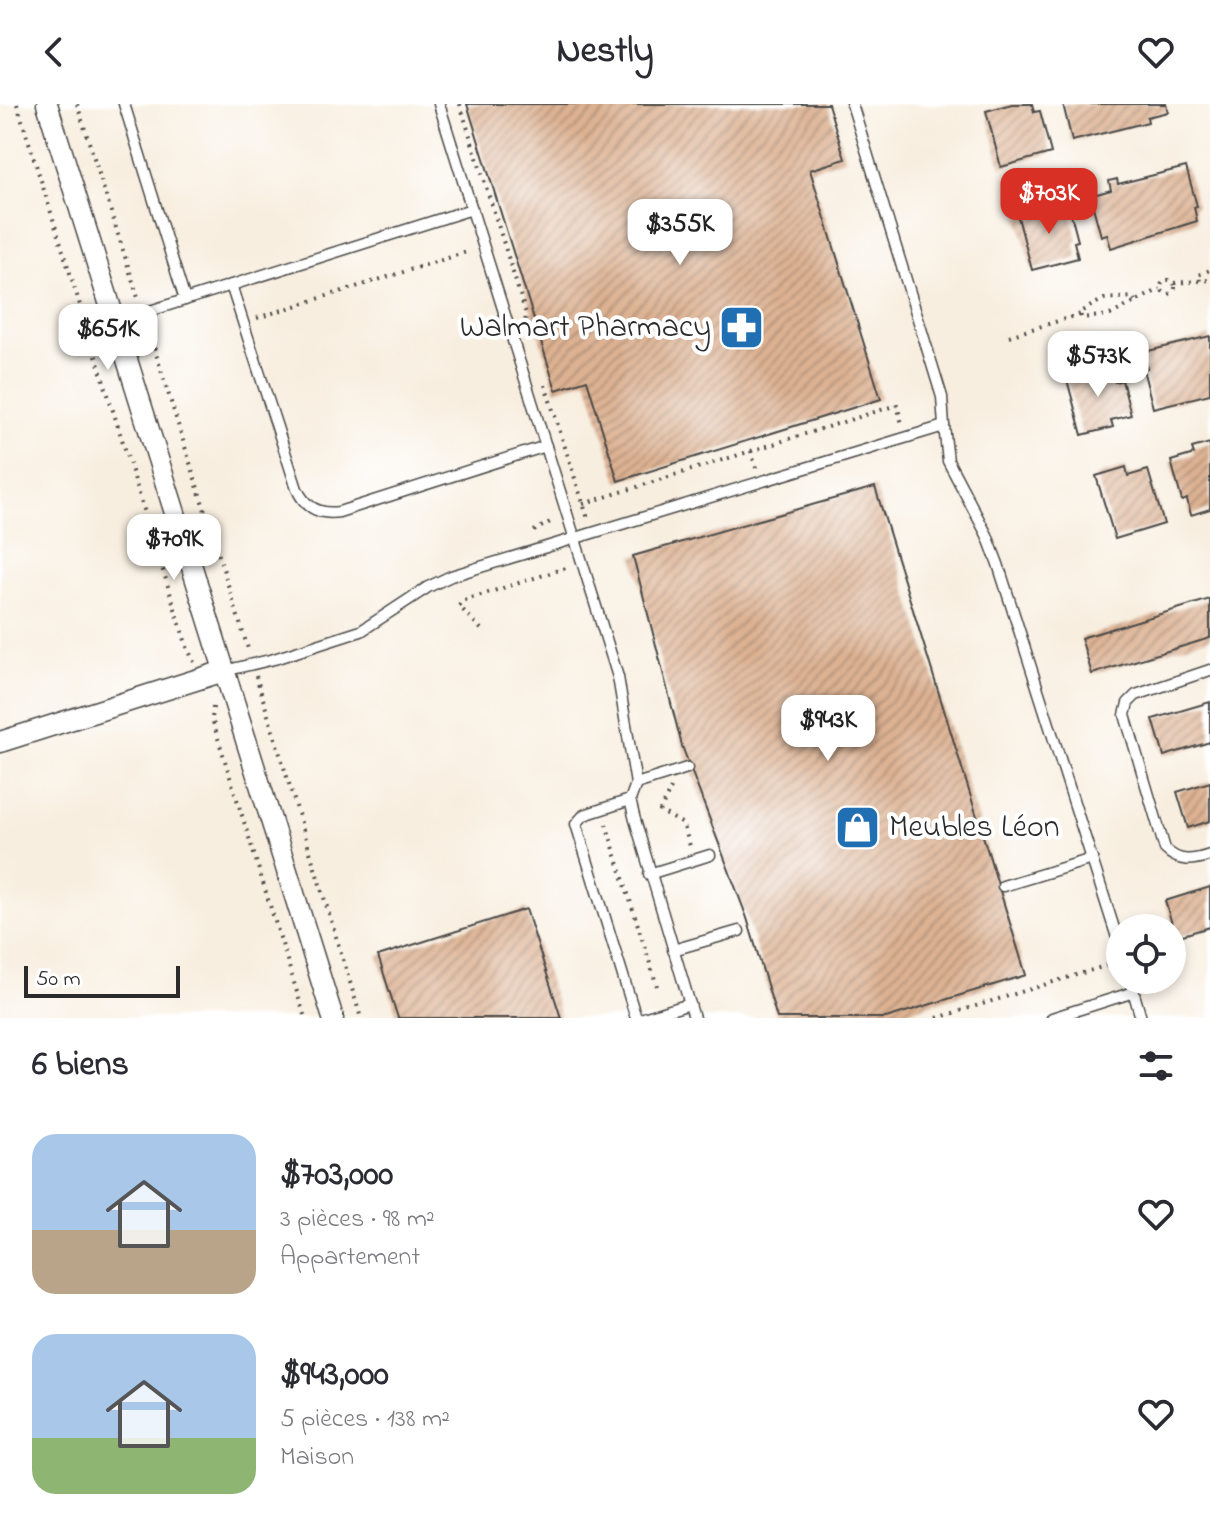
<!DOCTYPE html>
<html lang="fr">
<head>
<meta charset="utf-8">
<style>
	body { margin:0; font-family:"Indie Flower",sans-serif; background:#f2f2f3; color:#2b2b33; height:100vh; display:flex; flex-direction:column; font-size:30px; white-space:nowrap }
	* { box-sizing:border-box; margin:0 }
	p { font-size:26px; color:#7c7c81 }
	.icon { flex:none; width:44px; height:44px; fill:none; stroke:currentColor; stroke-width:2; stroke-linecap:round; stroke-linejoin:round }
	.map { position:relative; height:914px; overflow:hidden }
	.panel { display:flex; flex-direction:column; background:#fff; flex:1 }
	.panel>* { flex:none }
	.fabs { position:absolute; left:1106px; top:810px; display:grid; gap:16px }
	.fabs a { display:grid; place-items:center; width:80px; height:80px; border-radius:50%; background:#fff; box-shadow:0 4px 12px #0003; font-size:40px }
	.scale { position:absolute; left:24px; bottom:20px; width:156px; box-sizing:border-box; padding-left:8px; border:4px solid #2b2b2b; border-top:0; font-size:22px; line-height:28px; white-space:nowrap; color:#2b2b2b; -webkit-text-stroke:6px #fff; paint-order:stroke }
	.price { position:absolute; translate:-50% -68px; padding:0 18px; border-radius:16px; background:#fff; color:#222; font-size:26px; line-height:52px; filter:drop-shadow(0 2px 4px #0008) }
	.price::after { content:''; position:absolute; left:50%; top:48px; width:24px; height:18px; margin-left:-12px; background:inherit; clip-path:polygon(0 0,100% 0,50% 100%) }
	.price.active { background:#d93025; color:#fff }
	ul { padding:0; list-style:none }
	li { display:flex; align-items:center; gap:24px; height:200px; padding:0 32px }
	li span { display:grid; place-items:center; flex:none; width:224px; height:160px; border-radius:24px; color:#555 }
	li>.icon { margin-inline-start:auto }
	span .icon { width:96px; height:96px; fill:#fffc; stroke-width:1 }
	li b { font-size:34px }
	h2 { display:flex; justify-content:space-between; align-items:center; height:96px; padding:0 32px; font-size:34px }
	header { display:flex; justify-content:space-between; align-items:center; height:104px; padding:0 32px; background:#fff; font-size:36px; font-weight:700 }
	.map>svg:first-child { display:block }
	.building { fill:url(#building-hatch) }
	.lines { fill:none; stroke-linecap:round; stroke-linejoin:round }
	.lane-casing { stroke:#4a4846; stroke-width:13 }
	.street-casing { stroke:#4a4846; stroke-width:23 }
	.path { stroke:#4a4846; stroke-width:4; stroke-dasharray:2 6; stroke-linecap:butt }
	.lane { stroke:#fff; stroke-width:10 }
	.street { stroke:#fff; stroke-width:20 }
	.labels { text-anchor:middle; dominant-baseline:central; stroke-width:8; stroke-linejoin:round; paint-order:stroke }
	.poi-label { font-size:32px; fill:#2b2b2b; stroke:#fff; text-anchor:end }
</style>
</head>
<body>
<header><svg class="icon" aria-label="back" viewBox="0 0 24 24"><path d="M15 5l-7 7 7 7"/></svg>Nestly<svg class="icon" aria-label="heart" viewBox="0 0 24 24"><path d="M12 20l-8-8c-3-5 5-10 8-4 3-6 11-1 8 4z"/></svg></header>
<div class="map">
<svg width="1210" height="914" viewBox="0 0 1210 914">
	<defs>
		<pattern id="building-hatch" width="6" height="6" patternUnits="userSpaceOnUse" patternTransform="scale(2)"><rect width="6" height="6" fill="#ddb293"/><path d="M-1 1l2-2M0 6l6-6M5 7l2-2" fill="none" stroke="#b39178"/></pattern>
	</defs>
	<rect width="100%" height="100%" fill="#fff"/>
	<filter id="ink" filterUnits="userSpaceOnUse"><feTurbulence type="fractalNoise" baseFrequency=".0125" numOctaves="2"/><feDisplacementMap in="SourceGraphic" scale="16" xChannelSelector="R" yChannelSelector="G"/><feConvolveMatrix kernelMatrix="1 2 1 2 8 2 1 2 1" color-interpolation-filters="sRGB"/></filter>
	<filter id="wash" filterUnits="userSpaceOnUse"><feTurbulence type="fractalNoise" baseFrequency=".006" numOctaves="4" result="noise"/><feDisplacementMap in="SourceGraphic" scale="32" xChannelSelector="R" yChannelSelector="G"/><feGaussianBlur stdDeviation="1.8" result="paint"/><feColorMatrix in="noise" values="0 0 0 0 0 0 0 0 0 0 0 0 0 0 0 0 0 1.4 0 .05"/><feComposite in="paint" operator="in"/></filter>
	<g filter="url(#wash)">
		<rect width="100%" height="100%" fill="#f8eedf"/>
		<g id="blocks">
			<!-- building -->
			<g class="building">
				<path d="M 467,0 L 828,0 L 845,55 L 810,66 L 881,295 L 618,377 L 587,276 L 556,286 Z"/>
				<path d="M 1012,0 L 1032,0 L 1034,8 L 1040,7 L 1051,49 L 1001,63 L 986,7 Z"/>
				<path d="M 1063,0 L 1166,0 L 1168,8 L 1147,13 L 1148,18 L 1072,37 Z"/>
				<path d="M 1186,63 L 1197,102 L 1194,103 L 1197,117 L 1111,144 L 1107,130 L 1101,132 L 1090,92 L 1111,86 L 1109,77 L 1117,75 L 1118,80 Z"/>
				<path d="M 1068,99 L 1078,137 L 1074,138 L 1078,154 L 1032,166 L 1018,113 Z"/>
				<path d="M 1210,232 L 1210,290 L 1153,304 L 1143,265 L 1147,264 L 1144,248 Z"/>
				<path d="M 1110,260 L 1115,278 L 1122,276 L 1131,311 L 1111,316 L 1113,323 L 1082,331 L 1066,272 Z"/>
				<path d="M 1210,339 L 1210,405 L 1191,411 L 1187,395 L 1182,397 L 1171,357 L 1194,350 L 1192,344 Z"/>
				<path d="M 1126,363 L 1128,372 L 1148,366 L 1164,420 L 1115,435 L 1096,372 Z"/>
				<path d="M 875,383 L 1026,871 L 886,914 L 777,914 L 747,814 L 682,642 L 633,452 Z"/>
				<path d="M 1210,495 L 1210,534 L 1092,570 L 1081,534 Z"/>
				<path d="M 1210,598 L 1210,638 L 1164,652 L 1153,615 Z"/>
				<path d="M 1210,678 L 1210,717 L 1188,724 L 1177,688 Z"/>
				<path d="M 1210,783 L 1210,823 L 1176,833 L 1165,797 Z"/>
				<path d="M 526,805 L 561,914 L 398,914 L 378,852 Z"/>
			</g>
		</g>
	</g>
	<g filter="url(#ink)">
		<use href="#blocks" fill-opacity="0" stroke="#4a4846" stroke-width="2"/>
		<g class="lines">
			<defs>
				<g id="lane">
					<path d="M 124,0 L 185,196"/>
					<path d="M 439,0 L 618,573 L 636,680 L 630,696 L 635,716 L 694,914"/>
					<path d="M 231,181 L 297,385 C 305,403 319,411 339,408 L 546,342"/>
					<path d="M 115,218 L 472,105"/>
					<path d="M 944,322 L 948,357 L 987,431 L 998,460 L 1120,843"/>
					<path d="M 1210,566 L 1136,591 L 1128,599 L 1125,611 L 1165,745 C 1179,759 1192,757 1210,751"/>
					<path d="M 224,567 L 274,555 L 361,527 L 428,483 L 451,472 L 944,322 L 942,293 L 852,0"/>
					<path d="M 636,680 L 687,664"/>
					<path d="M 630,696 L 584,711 L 576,720 L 636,914"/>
					<path d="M 649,770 L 710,751"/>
					<path d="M 1003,782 L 1092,755"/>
					<path d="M 673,846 L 739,827"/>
					<path d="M 1130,876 L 1141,914"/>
					<path d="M 643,914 L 690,900"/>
					<path d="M 1052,914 L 1134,888"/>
				</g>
				<g id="street">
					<path d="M 47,0 L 333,914"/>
					<path d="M 0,638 L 224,567"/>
				</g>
			</defs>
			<!-- lane casing -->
			<use href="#lane" class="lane-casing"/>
			<!-- street casing -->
			<use href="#street" class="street-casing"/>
			<!-- path -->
			<g class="path">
				<path d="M 17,0 L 187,543 L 194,558"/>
				<path d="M 77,0 L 139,197"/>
				<path d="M 460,0 L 526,210 L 525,219"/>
				<circle cx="1168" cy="183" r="7"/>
				<path d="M 1200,177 L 1198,171 L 1210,166"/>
				<path d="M 1174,179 L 1210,176"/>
				<path d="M 1135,197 L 1133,193 L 1104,195 L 1080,208 L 1081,214 L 1110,211 L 1160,185"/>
				<path d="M 257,214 L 470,147"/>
				<path d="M 147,221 L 249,548"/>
				<path d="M 1009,232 L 1081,210"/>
				<path d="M 545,281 L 589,418"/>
				<path d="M 751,347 L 756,364"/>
				<path d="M 583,400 L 897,301 L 902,320"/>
				<path d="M 534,427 L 550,418"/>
				<path d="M 481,525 L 459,502 L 462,497 L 569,463"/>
				<path d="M 256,572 L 361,914"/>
				<path d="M 213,603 L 212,615 L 305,914"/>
				<path d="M 671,684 L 660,707 L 683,720 L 690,742"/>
				<path d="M 606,720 L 657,882"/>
				<path d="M 937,914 L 1118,858"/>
			</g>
			<!-- lane -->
			<use href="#lane" class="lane"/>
			<!-- street -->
			<use href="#street" class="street"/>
		</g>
	</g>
	<!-- icons -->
	<defs>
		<symbol id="pharmacy-square" viewBox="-11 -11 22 22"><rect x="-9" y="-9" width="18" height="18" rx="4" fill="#1f6fb2" stroke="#fff"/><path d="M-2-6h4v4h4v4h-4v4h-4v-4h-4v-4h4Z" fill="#fff"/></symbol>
		<symbol id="shop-square" viewBox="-11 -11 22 22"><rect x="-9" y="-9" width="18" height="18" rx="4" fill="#1f6fb2" stroke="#fff"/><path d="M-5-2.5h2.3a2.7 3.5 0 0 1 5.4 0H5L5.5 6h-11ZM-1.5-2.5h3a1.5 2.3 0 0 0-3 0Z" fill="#fff"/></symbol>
	</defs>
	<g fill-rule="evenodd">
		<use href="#pharmacy-square" x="716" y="198" width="51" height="51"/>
		<use href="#shop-square" x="832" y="698" width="51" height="51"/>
	</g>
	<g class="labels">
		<!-- poi labels -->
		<g class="poi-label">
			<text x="711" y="224">Walmart Pharmacy</text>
			<text x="889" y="724" text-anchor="start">Meubles Léon</text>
		</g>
	</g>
</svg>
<div class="fabs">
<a><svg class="icon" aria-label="locate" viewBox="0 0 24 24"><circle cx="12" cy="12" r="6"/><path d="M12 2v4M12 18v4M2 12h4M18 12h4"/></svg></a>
</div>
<div class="scale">50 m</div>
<b class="price active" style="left:1049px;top:132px">$703K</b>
<b class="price" style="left:680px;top:163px">$355K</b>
<b class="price" style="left:108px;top:268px">$651K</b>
<b class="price" style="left:1098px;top:295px">$573K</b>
<b class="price" style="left:174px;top:478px">$709K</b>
<b class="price" style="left:828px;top:659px">$943K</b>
</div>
<section class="panel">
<h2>6 biens<svg class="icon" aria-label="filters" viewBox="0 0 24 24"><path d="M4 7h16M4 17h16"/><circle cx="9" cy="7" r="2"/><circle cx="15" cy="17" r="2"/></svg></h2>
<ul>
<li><span style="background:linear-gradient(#a9c7e8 60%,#b9a48a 0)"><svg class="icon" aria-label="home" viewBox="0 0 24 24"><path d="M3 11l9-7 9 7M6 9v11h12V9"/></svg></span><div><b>$703,000</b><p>3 pièces · 98 m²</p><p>Appartement</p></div><svg class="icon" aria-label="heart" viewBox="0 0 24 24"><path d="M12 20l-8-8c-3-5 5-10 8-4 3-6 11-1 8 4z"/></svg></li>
<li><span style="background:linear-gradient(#a9c7e8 65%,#8fb573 0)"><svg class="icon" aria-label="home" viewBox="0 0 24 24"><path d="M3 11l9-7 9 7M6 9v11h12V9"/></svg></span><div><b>$943,000</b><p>5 pièces · 138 m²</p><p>Maison</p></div><svg class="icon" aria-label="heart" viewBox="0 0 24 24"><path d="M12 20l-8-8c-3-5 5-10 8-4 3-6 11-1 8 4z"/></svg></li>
</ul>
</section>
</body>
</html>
